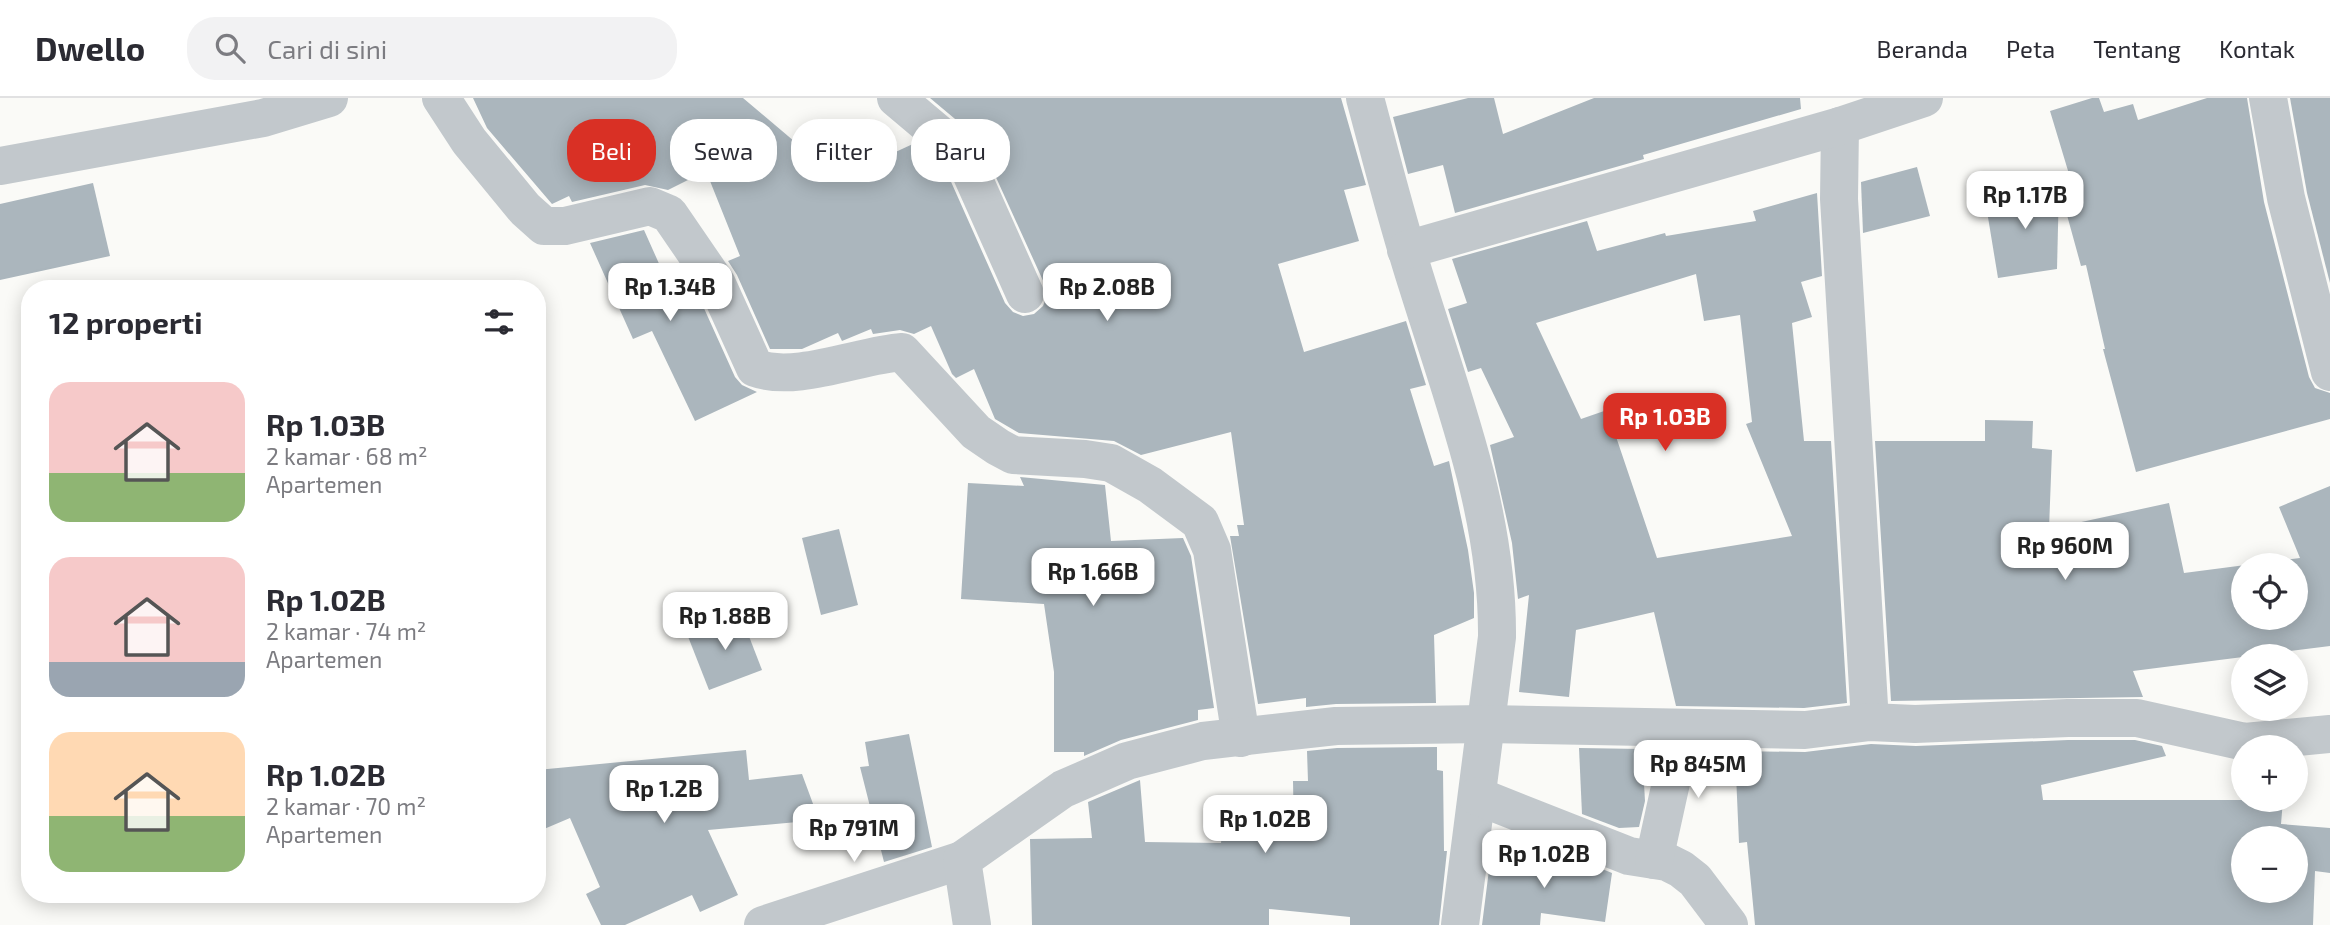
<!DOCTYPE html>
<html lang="id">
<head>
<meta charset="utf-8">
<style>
	body { margin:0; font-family:"Exo 2",sans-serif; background:#f2f2f3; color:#2b2b33; height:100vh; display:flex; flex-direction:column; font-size:26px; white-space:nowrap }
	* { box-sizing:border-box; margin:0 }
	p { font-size:23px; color:#7c7c81 }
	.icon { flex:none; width:38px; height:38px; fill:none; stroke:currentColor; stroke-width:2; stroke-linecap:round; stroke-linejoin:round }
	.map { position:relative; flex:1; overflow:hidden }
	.panel { position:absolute; left:21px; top:182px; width:525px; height:623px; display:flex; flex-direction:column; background:#fff; border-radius:28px; box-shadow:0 4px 18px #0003 }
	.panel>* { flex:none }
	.hud { position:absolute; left:567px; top:21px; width:665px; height:63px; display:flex; gap:14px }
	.fabs { position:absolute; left:2231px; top:455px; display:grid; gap:14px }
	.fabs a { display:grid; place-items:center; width:77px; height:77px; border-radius:50%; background:#fff; box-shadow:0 4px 18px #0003; font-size:35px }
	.price { position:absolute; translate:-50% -60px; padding:0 16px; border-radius:14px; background:#fff; color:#222; font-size:23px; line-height:46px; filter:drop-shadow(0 2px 4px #0008) }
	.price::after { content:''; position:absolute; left:50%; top:42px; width:21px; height:16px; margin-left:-10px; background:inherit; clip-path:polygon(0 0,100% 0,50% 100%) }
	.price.selected { background:#d93025; color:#fff }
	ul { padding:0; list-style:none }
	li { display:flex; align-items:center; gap:21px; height:175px; padding:0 28px }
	li span { display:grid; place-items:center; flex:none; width:196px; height:140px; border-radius:21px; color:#555 }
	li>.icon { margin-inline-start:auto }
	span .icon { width:84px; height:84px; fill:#fffc; stroke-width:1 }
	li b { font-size:30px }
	h2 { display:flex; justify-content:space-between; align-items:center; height:84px; padding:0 28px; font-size:30px }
	.chip { padding:0 24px; border-radius:28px; background:#fff; box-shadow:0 4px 18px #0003; font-size:24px; line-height:63px }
	.chip.selected { background:#d93025; color:#fff }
	header { display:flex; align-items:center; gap:42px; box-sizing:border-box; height:98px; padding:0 35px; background:#fff; border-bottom:2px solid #e1e1e2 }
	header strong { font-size:33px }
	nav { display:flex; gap:38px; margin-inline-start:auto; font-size:24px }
	.search { width:490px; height:63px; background:#f2f2f3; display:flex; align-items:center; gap:18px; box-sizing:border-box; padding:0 24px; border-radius:28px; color:#7c7c81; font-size:26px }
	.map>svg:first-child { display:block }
	.building { fill:#abb6bd; fill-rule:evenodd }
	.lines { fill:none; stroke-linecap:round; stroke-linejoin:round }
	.street { stroke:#c2c8cc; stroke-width:38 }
</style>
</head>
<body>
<header>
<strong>Dwello</strong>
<div class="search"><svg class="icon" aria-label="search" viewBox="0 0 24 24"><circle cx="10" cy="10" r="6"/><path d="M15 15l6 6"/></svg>Cari di sini</div>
<nav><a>Beranda</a><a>Peta</a><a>Tentang</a><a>Kontak</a></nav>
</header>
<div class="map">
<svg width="2330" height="827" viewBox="0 0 2330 827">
	<rect width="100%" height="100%" fill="#fafaf7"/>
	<!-- building -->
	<g class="building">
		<path d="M 473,0 L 743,0 L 827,71 L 845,63 L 850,75 L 915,45 L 937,63 L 948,77 L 1005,205 L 1013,214 L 1023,218 L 1034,216 L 1043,208 L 1047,198 L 1045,187 L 984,53 L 967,31 L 930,0 L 1341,0 L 1366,87 L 1344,92 L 1359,143 L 1278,166 L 1304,254 L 1406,223 L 1426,287 L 1410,291 L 1434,368 L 1449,363 L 1468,452 L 1474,495 L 1474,520 L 1434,537 L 1436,605 L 1336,606 L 1306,609 L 1306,600 L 1258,606 L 1230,438 L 1239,438 L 1237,427 L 1244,427 L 1231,334 L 1141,357 L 1114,343 L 1019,335 L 995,321 L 974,271 L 956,280 L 952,276 L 931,228 L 914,236 L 900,232 L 873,236 L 871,231 L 842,243 L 838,235 L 802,251 L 770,251 L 737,177 L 728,163 L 740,158 L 706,73 L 668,92 L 645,87 L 572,104 L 569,98 L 552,106 L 487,30 Z"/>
		<path d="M 1468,0 L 1494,0 L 1503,36 L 1594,0 L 1800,0 L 1801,11 L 1643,57 L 1644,61 L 1455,115 L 1443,67 L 1408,76 L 1393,19 Z"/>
		<path d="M 2092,0 L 2099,0 L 2104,14 L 2133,6 L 2138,22 L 2207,0 L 2247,0 L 2264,104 L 2309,279 L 2315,290 L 2330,295 L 2330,321 L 2136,374 L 2103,251 L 2105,251 L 2086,167 L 2081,168 L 2059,88 L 2072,86 L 2050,13 Z"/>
		<path d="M 2290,0 L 2330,0 L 2330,185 L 2307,95 Z"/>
		<path d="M 1917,69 L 1930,118 L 1863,135 L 1861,84 Z"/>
		<path d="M 93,85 L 110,158 L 0,182 L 0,106 Z"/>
		<path d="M 2059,88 L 2057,171 L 1998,180 L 1985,101 Z"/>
		<path d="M 1817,95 L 1822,178 L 1801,184 L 1812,219 L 1792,225 L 1804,343 L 1831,343 L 1847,605 L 1804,610 L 1676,608 L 1654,514 L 1576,532 L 1569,599 L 1519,594 L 1529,497 L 1518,501 L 1512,445 L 1490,347 L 1514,339 L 1481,270 L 1468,274 L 1448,211 L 1467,205 L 1452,161 L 1587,123 L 1597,153 L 1665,135 L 1666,138 L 1756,123 L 1753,113 ZM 1696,176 L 1704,223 L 1740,217 L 1752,324 L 1746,326 L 1792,438 L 1657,460 L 1607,312 L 1581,321 L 1536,225 Z"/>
		<path d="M 644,132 L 669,188 L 686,180 L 698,197 L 735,279 L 742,287 L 757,294 L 695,323 L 652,233 L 633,241 L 590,145 Z"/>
		<path d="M 1985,322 L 2033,323 L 2032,350 L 2052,352 L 2049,431 L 2169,405 L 2184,475 L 2300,460 L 2279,409 L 2330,388 L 2330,548 L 2133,573 L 2143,599 L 1891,603 L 1875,343 L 1985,343 ZM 2244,467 L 2296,467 L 2296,520 L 2244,520 Z"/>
		<path d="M 1020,379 L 1105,387 L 1111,443 L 1183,440 L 1191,458 L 1214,610 L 1198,612 L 1198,622 L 1121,642 L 1084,658 L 1084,654 L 1054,654 L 1054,574 L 1044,506 L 961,501 L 968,385 L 1024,388 Z"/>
		<path d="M 839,431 L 858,507 L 821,517 L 802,440 Z"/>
		<path d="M 740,515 L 762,572 L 709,592 L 687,536 Z"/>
		<path d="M 909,636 L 932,749 L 884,764 L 860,669 L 869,668 L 865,644 Z"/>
		<path d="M 2068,642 L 2135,642 L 2162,648 L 2166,658 L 2041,687 L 2043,702 L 2283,702 L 2281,726 L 2330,730 L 2330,775 L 2315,773 L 2313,827 L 1755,827 L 1747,744 L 1739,745 L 1735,653 L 1805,654 L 1871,646 L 1916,648 ZM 2244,740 L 2296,740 L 2296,793 L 2244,793 Z"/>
		<path d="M 1437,649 L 1437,672 L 1443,673 L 1444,753 L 1447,753 L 1439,827 L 1350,827 L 1350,819 L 1269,811 L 1269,827 L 1032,827 L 1030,741 L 1092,740 L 1088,704 L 1140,682 L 1145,744 L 1221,745 L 1222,736 L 1294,737 L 1293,683 L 1308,683 L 1307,653 L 1337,650 Z"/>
		<path d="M 1579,650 L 1642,651 L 1645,703 L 1639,729 L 1619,730 L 1582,716 Z"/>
		<path d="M 746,652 L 749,682 L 802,676 L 819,722 L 708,732 L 738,797 L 700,814 L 692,797 L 625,827 L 601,827 L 586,796 L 600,789 L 570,720 L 537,734 L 537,672 Z"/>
		<path d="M 1491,756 L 1575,760 L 1612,775 L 1605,824 L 1541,815 L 1540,827 L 1482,827 Z"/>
	</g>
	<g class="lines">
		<!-- street -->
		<g class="street">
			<path d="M 441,0 L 469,43 L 525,111 L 544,128 L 565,128 L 650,108 L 669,116 L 717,186 L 755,270 C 796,285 860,257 902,254 L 976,334 L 998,349 L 1013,357 L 1085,361 L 1111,365 L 1150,387 L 1200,424 L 1212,452 L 1241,640"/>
			<path d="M 896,0 L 953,48 L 967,66 L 1025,196"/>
			<path d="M 1365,0 C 1382,63 1398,127 1418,189 C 1454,305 1498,416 1497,539 L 1460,827"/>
			<path d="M 2268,0 L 2286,100 L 2330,274"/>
			<path d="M 1840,28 L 1839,101 L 1870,624"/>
			<path d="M 0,68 L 263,20 L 329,0"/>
			<path d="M 1406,152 L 1840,28 L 1924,0"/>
			<path d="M 1477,698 L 1629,758 L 1667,764 L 1681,771 L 1695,782 L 1729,827"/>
			<path d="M 1654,762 L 1683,630"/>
			<path d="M 763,827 L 962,762"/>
			<path d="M 972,827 L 962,762 L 1063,691 L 1127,663 L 1203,643 L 1336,628 L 1486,626 L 1805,632 L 1870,624 L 1915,626 L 2068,620 L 2137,620 L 2245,644 L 2330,636"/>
		</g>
	</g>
</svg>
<div class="fabs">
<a><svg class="icon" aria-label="locate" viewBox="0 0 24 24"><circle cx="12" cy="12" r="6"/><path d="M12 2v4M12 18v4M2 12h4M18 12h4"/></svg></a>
<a><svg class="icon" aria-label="layers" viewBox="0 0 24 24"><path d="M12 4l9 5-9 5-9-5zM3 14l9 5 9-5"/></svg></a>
<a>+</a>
<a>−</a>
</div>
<b class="price" style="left:2025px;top:133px">Rp 1.17B</b>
<b class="price" style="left:670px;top:225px">Rp 1.34B</b>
<b class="price" style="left:1107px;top:225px">Rp 2.08B</b>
<b class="price selected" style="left:1665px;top:355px">Rp 1.03B</b>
<b class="price" style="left:2065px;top:484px">Rp 960M</b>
<b class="price" style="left:1093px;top:510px">Rp 1.66B</b>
<b class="price" style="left:725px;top:554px">Rp 1.88B</b>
<b class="price" style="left:1698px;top:702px">Rp 845M</b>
<b class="price" style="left:664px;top:727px">Rp 1.2B</b>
<b class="price" style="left:1265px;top:757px">Rp 1.02B</b>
<b class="price" style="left:854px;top:766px">Rp 791M</b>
<b class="price" style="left:1544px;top:792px">Rp 1.02B</b>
<div class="hud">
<a class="chip selected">Beli</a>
<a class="chip">Sewa</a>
<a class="chip">Filter</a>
<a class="chip">Baru</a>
</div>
<section class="panel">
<h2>12 properti<svg class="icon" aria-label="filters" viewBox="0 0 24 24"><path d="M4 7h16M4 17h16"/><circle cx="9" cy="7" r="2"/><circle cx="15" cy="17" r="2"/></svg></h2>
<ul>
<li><span style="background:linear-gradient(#f6c9c9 65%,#8fb573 0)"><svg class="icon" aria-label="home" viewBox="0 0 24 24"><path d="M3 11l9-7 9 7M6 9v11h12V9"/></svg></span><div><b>Rp 1.03B</b><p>2 kamar · 68 m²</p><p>Apartemen</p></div></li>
<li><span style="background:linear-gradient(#f6c9c9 75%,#9aa5b1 0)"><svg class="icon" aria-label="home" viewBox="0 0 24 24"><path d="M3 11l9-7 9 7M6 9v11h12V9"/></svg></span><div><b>Rp 1.02B</b><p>2 kamar · 74 m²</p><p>Apartemen</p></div></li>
<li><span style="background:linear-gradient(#ffd9b3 60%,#8fb573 0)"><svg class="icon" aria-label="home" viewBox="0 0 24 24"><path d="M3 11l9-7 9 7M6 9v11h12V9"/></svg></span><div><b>Rp 1.02B</b><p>2 kamar · 70 m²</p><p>Apartemen</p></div></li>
</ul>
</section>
</div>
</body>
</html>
